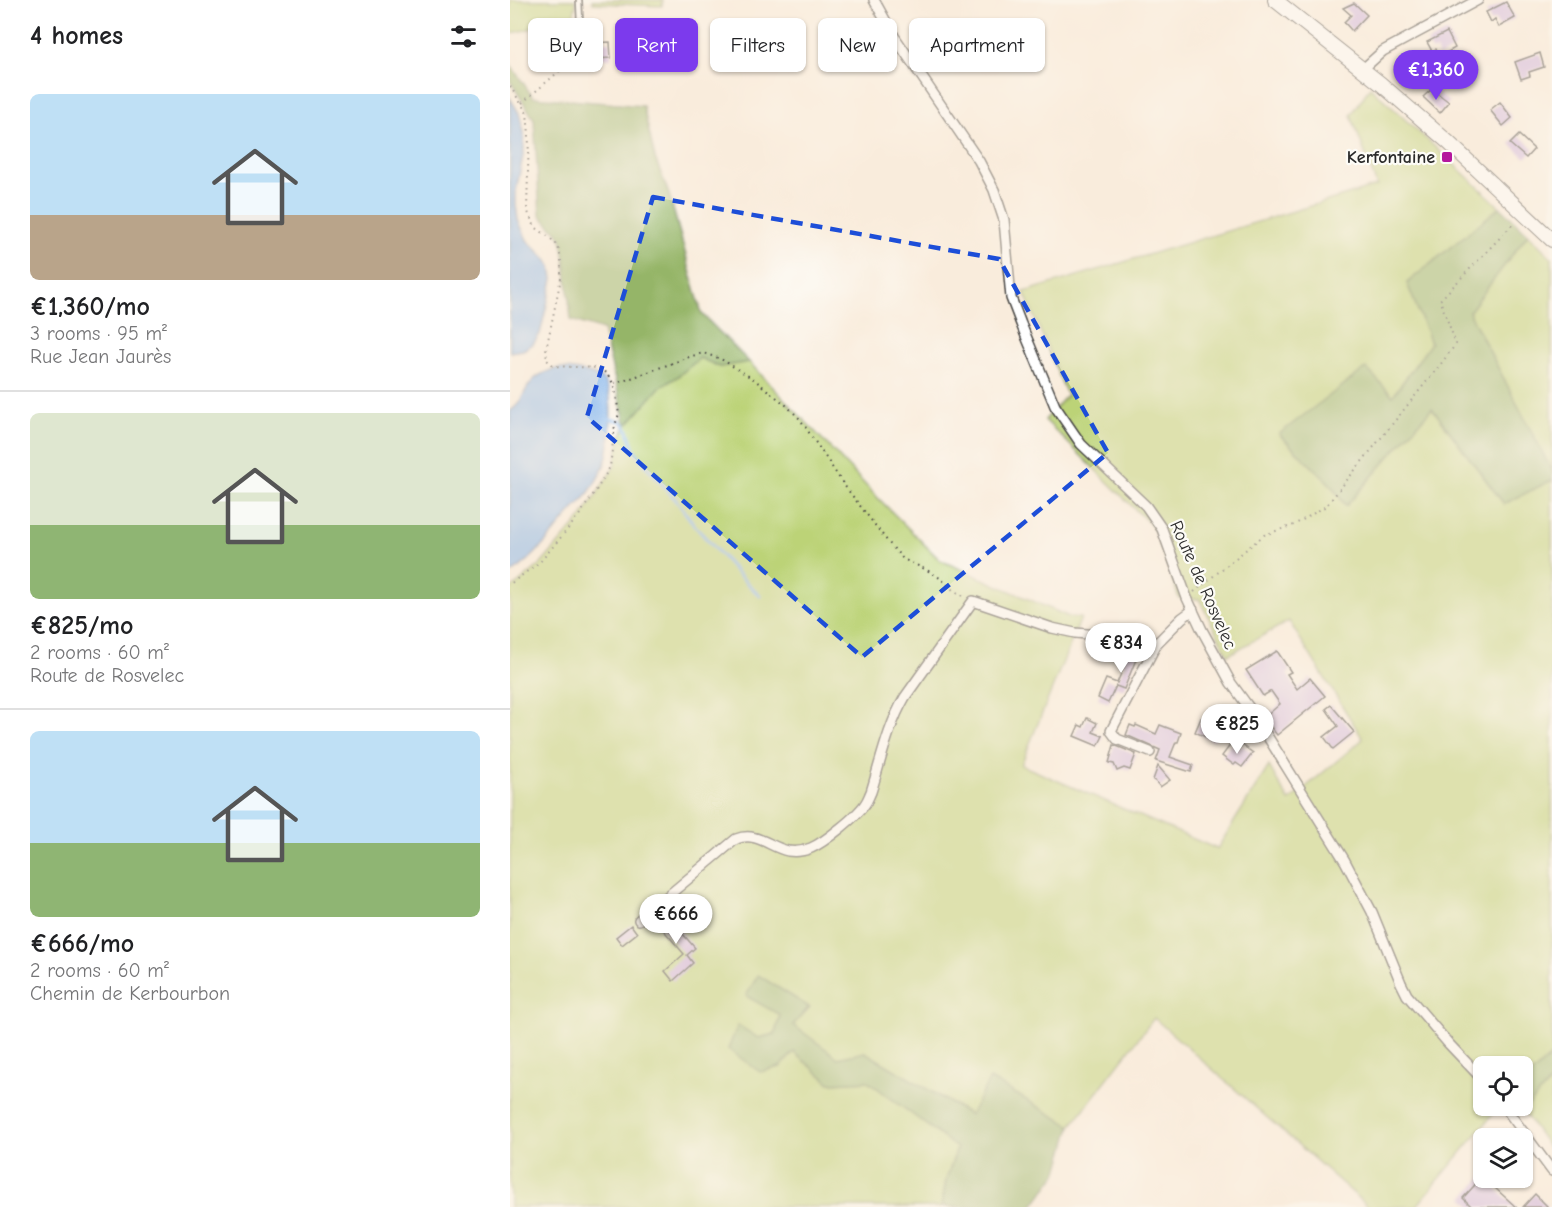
<!DOCTYPE html>
<html lang="en">
<head>
<meta charset="utf-8">
<style>
	body { margin:0; font-family:"Comic Neue",sans-serif; background:#f2f2f2; color:#202124; height:100vh; display:flex; flex-direction:column; font-size:22px; white-space:nowrap }
	* { box-sizing:border-box; margin:0 }
	p { font-size:20px; color:#757577 }
	.icon { flex:none; width:33px; height:33px; fill:none; stroke:currentColor; stroke-width:2; stroke-linecap:round; stroke-linejoin:round }
	.map { position:relative; flex:1; overflow:hidden }
	.panel { display:flex; flex-direction:column; background:#fff; width:510px }
	.panel>* { flex:none }
	.banner { position:absolute; left:18px; top:18px; width:570px; height:54px; display:flex; gap:12px }
	.buttons { position:absolute; left:963px; top:1056px; display:grid; gap:12px }
	.buttons a { display:grid; place-items:center; width:60px; height:60px; border-radius:9px; background:#fff; box-shadow:0 2px 4px #0004; font-size:30px }
	.price { position:absolute; translate:-50% -51px; padding:0 14px; border-radius:21px; background:#fff; color:#222; font-size:20px; line-height:39px; filter:drop-shadow(0 2px 3px #0008) }
	.price::after { content:''; position:absolute; left:50%; top:36px; width:18px; height:14px; margin-left:-9px; background:inherit; clip-path:polygon(0 0,100% 0,50% 100%) }
	.price.selected { background:#7c3aed; color:#fff }
	ul { padding:0; list-style:none }
	li { display:grid; align-content:center; gap:12px; height:318px; padding:0 30px }
	li+li { border-top:2px solid #e0e0e0 }
	li span { display:grid; place-items:center; height:186px; border-radius:9px; color:#555 }
	li>.icon { margin-inline-start:auto }
	span .icon { width:108px; height:108px; fill:#fffc; stroke-width:1 }
	li b { font-size:26px }
	h2 { display:flex; justify-content:space-between; align-items:center; height:72px; padding:0 30px; font-size:26px }
	.chip { padding:0 21px; border-radius:9px; background:#fff; box-shadow:0 2px 4px #0004; font-size:21px; line-height:54px }
	.chip.selected { background:#7c3aed; color:#fff }
	main { display:flex; flex:1; min-height:0 }
	.map>svg:first-child { display:block }
	.green { fill:#bcd377; stroke:#747f51; stroke-width:1.5 }
	.forest { fill:#95b568; stroke:#60704a; stroke-width:1.5 }
	.water { fill:#7fb1eb; stroke:#556e8b; stroke-width:1.5 }
	.lines { fill:none; stroke-linecap:round; stroke-linejoin:round }
	.stream { stroke:#7fb1eb; stroke-width:3 }
	.building { fill:#c9abe0 }
	.service-casing { stroke:#4a4846; stroke-width:8 }
	.minor-casing { stroke:#4a4846; stroke-width:12 }
	.secondary-casing { stroke:#4a4846; stroke-width:16 }
	.path { stroke:#4a4846; stroke-width:2; stroke-dasharray:1.5 4.5; stroke-linecap:butt }
	.service { stroke:#fff; stroke-width:4.5 }
	.minor { stroke:#fff; stroke-width:9 }
	.secondary { stroke:#fff; stroke-width:14 }
	.marked { fill:none; stroke:#1d4ed8; stroke-width:4.5; stroke-dasharray:12 8; stroke-linejoin:round }
	.poi-dot { fill:#b5179e; stroke:#fdfcf7; stroke-width:2 }
	.labels { text-anchor:middle; dominant-baseline:central; stroke-width:4.5; stroke-linejoin:round; paint-order:stroke }
	.poi-label { font-size:18px; font-weight:bold; fill:#2b2b2b; stroke:#fdfcf7; text-anchor:end }
	.street-label { font-size:18px; fill:#2b2b2b; stroke:#fdfcf7 }
</style>
</head>
<body>
<main>
<section class="panel">
<h2>4 homes<svg class="icon" aria-label="filters" viewBox="0 0 24 24"><path d="M4 7h16M4 17h16"/><circle cx="9" cy="7" r="2"/><circle cx="15" cy="17" r="2"/></svg></h2>
<ul>
<li><span style="background:linear-gradient(#bfe0f5 65%,#b9a48a 0)"><svg class="icon" aria-label="home" viewBox="0 0 24 24"><path d="M3 11l9-7 9 7M6 9v11h12V9"/></svg></span><div><b>€1,360/mo</b><p>3 rooms · 95 m²</p><p>Rue Jean Jaurès</p></div></li>
<li><span style="background:linear-gradient(#dfe7d0 60%,#8fb573 0)"><svg class="icon" aria-label="home" viewBox="0 0 24 24"><path d="M3 11l9-7 9 7M6 9v11h12V9"/></svg></span><div><b>€825/mo</b><p>2 rooms · 60 m²</p><p>Route de Rosvelec</p></div></li>
<li><span style="background:linear-gradient(#bfe0f5 60%,#8fb573 0)"><svg class="icon" aria-label="home" viewBox="0 0 24 24"><path d="M3 11l9-7 9 7M6 9v11h12V9"/></svg></span><div><b>€666/mo</b><p>2 rooms · 60 m²</p><p>Chemin de Kerbourbon</p></div></li>
</ul>
</section>
<div class="map">
<svg width="1042" height="1207" viewBox="0 0 1042 1207">
	<rect width="100%" height="100%" fill="#fdfcf7"/>
	<filter id="ink" filterUnits="userSpaceOnUse"><feTurbulence type="fractalNoise" baseFrequency=".0167" numOctaves="2"/><feDisplacementMap in="SourceGraphic" scale="12" xChannelSelector="R" yChannelSelector="G"/><feConvolveMatrix kernelMatrix="1 2 1 2 8 2 1 2 1" color-interpolation-filters="sRGB"/></filter>
	<filter id="wash" filterUnits="userSpaceOnUse"><feTurbulence type="fractalNoise" baseFrequency=".008" numOctaves="4" result="noise"/><feDisplacementMap in="SourceGraphic" scale="24" xChannelSelector="R" yChannelSelector="G"/><feGaussianBlur stdDeviation="1.35" result="paint"/><feColorMatrix in="noise" values="0 0 0 0 0 0 0 0 0 0 0 0 0 0 0 0 0 1.4 0 .05"/><feComposite in="paint" operator="in"/></filter>
	<g filter="url(#wash)">
		<rect width="100%" height="100%" fill="#f9ecdc"/>
		<!-- green -->
		<g class="green">
			<path d="M 0,0 L 65,0 L 66,5 L 63,17 L 0,34 Z"/>
			<path d="M 82,0 L 153,0 L 152,6 L 83,3 Z"/>
			<path d="M 860,87 L 990,207 L 897,283 L 921,343 L 882,397 L 769,434 L 820,484 L 836,506 L 922,408 L 994,504 L 1042,480 L 1042,1055 L 1013,1082 L 1012,1066 L 974,1066 L 974,1106 L 990,1106 L 906,1207 L 859,1207 L 644,1018 L 561,1126 L 480,1079 L 461,1115 L 355,1052 L 328,1058 L 283,1025 L 299,1008 L 270,1015 L 265,1034 L 248,1038 L 270,1067 L 284,1052 L 320,1083 L 358,1081 L 447,1148 L 436,1180 L 432,1205 L 431,1207 L 0,1207 L 0,590 L 31,564 L 72,517 L 104,467 L 111,437 L 116,426 L 149,388 L 167,377 L 190,358 L 210,367 L 239,362 L 364,494 L 430,560 L 559,617 L 571,618 L 511,765 L 707,849 L 759,766 L 779,801 L 853,739 L 779,621 L 718,655 L 689,599 L 669,598 L 643,527 L 535,420 L 557,395 L 514,292 L 867,186 L 841,115 Z"/>
			<path d="M 1018,234 L 1042,258 L 1042,471 L 959,312 Z"/>
			<path d="M 1042,1080 L 1042,1152 L 1013,1111 Z"/>
		</g>
		<!-- forest -->
		<g class="forest">
			<path d="M 0,64 L 23,97 L 133,106 L 145,158 L 159,194 L 192,314 L 239,362 L 210,367 L 190,358 L 167,377 L 149,388 L 116,426 L 93,330 L 61,320 L 55,260 L 51,237 L 30,215 L 24,119 L 0,81 Z"/>
			<path d="M 990,207 L 1018,234 L 959,312 L 1042,471 L 1042,480 L 994,504 L 922,408 L 836,506 L 820,484 L 769,434 L 856,368 L 883,396 L 921,343 L 897,283 Z"/>
			<path d="M 248,975 L 299,1007 L 283,1025 L 328,1058 L 355,1052 L 460,1115 L 480,1079 L 561,1126 L 548,1172 L 522,1207 L 437,1207 L 432,1205 L 436,1180 L 447,1148 L 358,1081 L 320,1083 L 284,1052 L 270,1067 L 250,1072 L 218,1049 L 228,1025 L 248,1038 L 265,1034 L 270,1015 L 236,996 Z"/>
			<path d="M 1042,1055 L 1042,1080 L 1013,1111 L 1009,1106 L 1012,1106 L 1013,1082 Z"/>
		</g>
		<!-- water -->
		<g class="water">
			<path d="M 0,98 L 9,113 L 14,132 L 14,151 L 6,191 L 6,204 L 8,220 L 17,240 L 34,257 L 41,266 L 43,279 L 30,334 L 23,344 L 13,350 L 0,352 Z"/>
			<path d="M 49,368 C 63,370 82,371 93,380 C 106,393 100,450 94,466 C 89,477 82,488 75,498 C 49,522 31,555 0,574 L 0,411 C 12,404 12,394 20,384 C 27,374 38,371 49,368 Z"/>
		</g>
		<g class="lines">
			<!-- stream -->
			<path class="stream" d="M 100,419 L 111,421 L 115,425 L 118,431 L 123,447 L 132,461 L 166,500 L 186,527 L 226,572 L 250,596"/>
		</g>
		<g id="blocks">
			<!-- building -->
			<g class="building">
				<path d="M 996,2 L 1005,18 L 989,27 L 985,19 L 981,22 L 976,12 Z"/>
				<path d="M 844,3 L 857,15 L 842,31 L 834,22 L 841,15 L 833,8 Z"/>
				<path d="M 937,32 L 945,48 L 929,57 L 926,49 L 922,51 L 917,42 Z"/>
				<path d="M 100,42 L 101,58 L 84,59 L 83,43 Z"/>
				<path d="M 1030,53 L 1034,67 L 1019,72 L 1020,76 L 1011,79 L 1005,62 Z"/>
				<path d="M 922,89 L 939,102 L 930,113 L 913,97 Z"/>
				<path d="M 990,102 L 1002,118 L 993,126 L 980,110 Z"/>
				<path d="M 1009,135 L 1024,149 L 1016,158 L 1000,144 Z"/>
				<path d="M 619,645 L 631,647 L 614,689 L 606,686 L 598,703 L 588,698 L 596,679 L 607,683 L 615,664 L 612,663 Z"/>
				<path d="M 767,651 L 781,672 L 777,674 L 787,689 L 800,678 L 815,696 L 767,735 L 754,718 L 770,704 L 761,691 L 753,696 L 736,670 Z"/>
				<path d="M 821,705 L 844,732 L 823,749 L 814,737 L 828,726 L 816,709 Z"/>
				<path d="M 577,718 L 587,723 L 583,732 L 593,736 L 588,746 L 564,736 L 569,725 L 573,727 Z"/>
				<path d="M 691,718 L 711,728 L 704,741 L 685,732 Z"/>
				<path d="M 620,725 L 625,727 L 626,725 L 646,734 L 650,725 L 671,733 L 668,742 L 666,742 L 660,757 L 683,765 L 681,772 L 646,761 L 650,750 L 616,735 Z"/>
				<path d="M 721,744 L 728,749 L 732,745 L 743,753 L 732,767 L 726,763 L 724,765 L 712,756 Z"/>
				<path d="M 604,745 L 626,754 L 620,770 L 614,768 L 607,771 L 604,764 L 599,763 Z"/>
				<path d="M 648,766 L 660,780 L 650,787 L 646,782 L 643,780 Z"/>
				<path d="M 152,910 L 185,948 L 177,955 L 183,963 L 163,981 L 155,971 L 174,954 L 143,918 Z"/>
				<path d="M 121,925 L 127,933 L 112,945 L 106,937 Z"/>
				<path d="M 973,1176 L 974,1178 L 1006,1207 L 962,1207 L 953,1198 Z"/>
				<path d="M 1025,1194 L 1038,1207 L 1013,1207 Z"/>
			</g>
		</g>
	</g>
	<g filter="url(#ink)">
		<use href="#blocks" fill-opacity="0" stroke="#4a4846" stroke-width="1.5"/>
		<g class="lines">
			<defs>
				<path id="service" d="M 65,58 L 70,22 L 69,0"/>
				<g id="minor">
					<path d="M 364,0 L 384,36 L 469,161 L 484,190 L 494,220 L 501,298 L 511,324 L 545,406 L 571,444 L 636,506 L 652,529 L 677,598 L 692,630 L 721,683 L 743,713 L 835,861 L 862,912 L 891,983 L 897,995 L 938,1043 L 974,1081"/>
					<path d="M 853,69 L 873,51 L 968,0"/>
					<path d="M 640,752 L 607,739 L 601,731 L 647,643 L 672,618 L 683,610"/>
					<path d="M 129,920 L 226,839 C 247,831 259,847 278,851 C 286,852 294,851 301,848 C 315,842 347,816 355,804 C 358,800 359,796 361,792 C 371,760 378,726 395,697 L 463,601 L 542,628 L 565,633 L 613,637 L 647,643"/>
					<path d="M 994,1106 L 1042,1171"/>
				</g>
				<path id="secondary" d="M 765,0 L 871,84 L 938,142 L 1042,240"/>
			</defs>
			<!-- service casing -->
			<use href="#service" class="service-casing"/>
			<!-- minor casing -->
			<use href="#minor" class="minor-casing"/>
			<!-- secondary casing -->
			<use href="#secondary" class="secondary-casing"/>
			<!-- path -->
			<g class="path">
				<path d="M 0,86 L 17,113 L 19,134 L 17,210 L 25,227 L 39,237 L 48,246 L 51,259 L 51,278 L 36,350 L 37,360 L 44,366 L 88,368 L 96,373 L 103,383 L 105,389 L 109,414 L 105,425 L 100,467 L 87,489 L 68,517 L 30,562 L 0,584"/>
				<path d="M 12,103 L 60,62"/>
				<path d="M 104,383 L 113,381 L 182,356 L 193,353 L 211,359 L 245,380 L 276,405 L 290,419 L 334,485 L 378,542 L 393,559 L 417,570 L 430,578 L 443,590 L 455,597"/>
				<path d="M 684,592 L 754,535 L 784,525 L 816,506 L 930,365 L 946,344 L 930,300 L 1005,222"/>
			</g>
			<!-- service -->
			<use href="#service" class="service"/>
			<!-- minor -->
			<use href="#minor" class="minor"/>
			<!-- secondary -->
			<use href="#secondary" class="secondary"/>
		</g>
	</g>
	<!-- marked area -->
	<path d="M0 0H1042V1207H0ZM 143,197 L 489,259 L 598,453 L 352,657 L 77,417 Z" fill="#f9ecdc" fill-opacity=".55" fill-rule="evenodd"/>
	<path class="marked" d="M 143,197 L 489,259 L 598,453 L 352,657 L 77,417 Z"/>
	<!-- markers -->
	<rect class="poi-dot" x="931" y="151" width="12" height="12" rx="3"/>
	<g class="labels">
		<!-- poi labels -->
		<g class="poi-label">
			<text x="925" y="157">Kerfontaine</text>
		</g>
		<!-- street labels -->
		<g class="street-label">
			<text transform="translate(693 585) rotate(66)">Route de Rosvelec</text>
		</g>
	</g>
</svg>
<div class="buttons">
<a><svg class="icon" aria-label="locate" viewBox="0 0 24 24"><circle cx="12" cy="12" r="6"/><path d="M12 2v4M12 18v4M2 12h4M18 12h4"/></svg></a>
<a><svg class="icon" aria-label="layers" viewBox="0 0 24 24"><path d="M12 4l9 5-9 5-9-5zM3 14l9 5 9-5"/></svg></a>
</div>
<b class="price selected" style="left:926px;top:101px">€1,360</b>
<b class="price" style="left:611px;top:674px">€834</b>
<b class="price" style="left:727px;top:755px">€825</b>
<b class="price" style="left:166px;top:945px">€666</b>
<div class="banner">
<a class="chip">Buy</a>
<a class="chip selected">Rent</a>
<a class="chip">Filters</a>
<a class="chip">New</a>
<a class="chip">Apartment</a>
</div>
</div>
</main>
</body>
</html>
